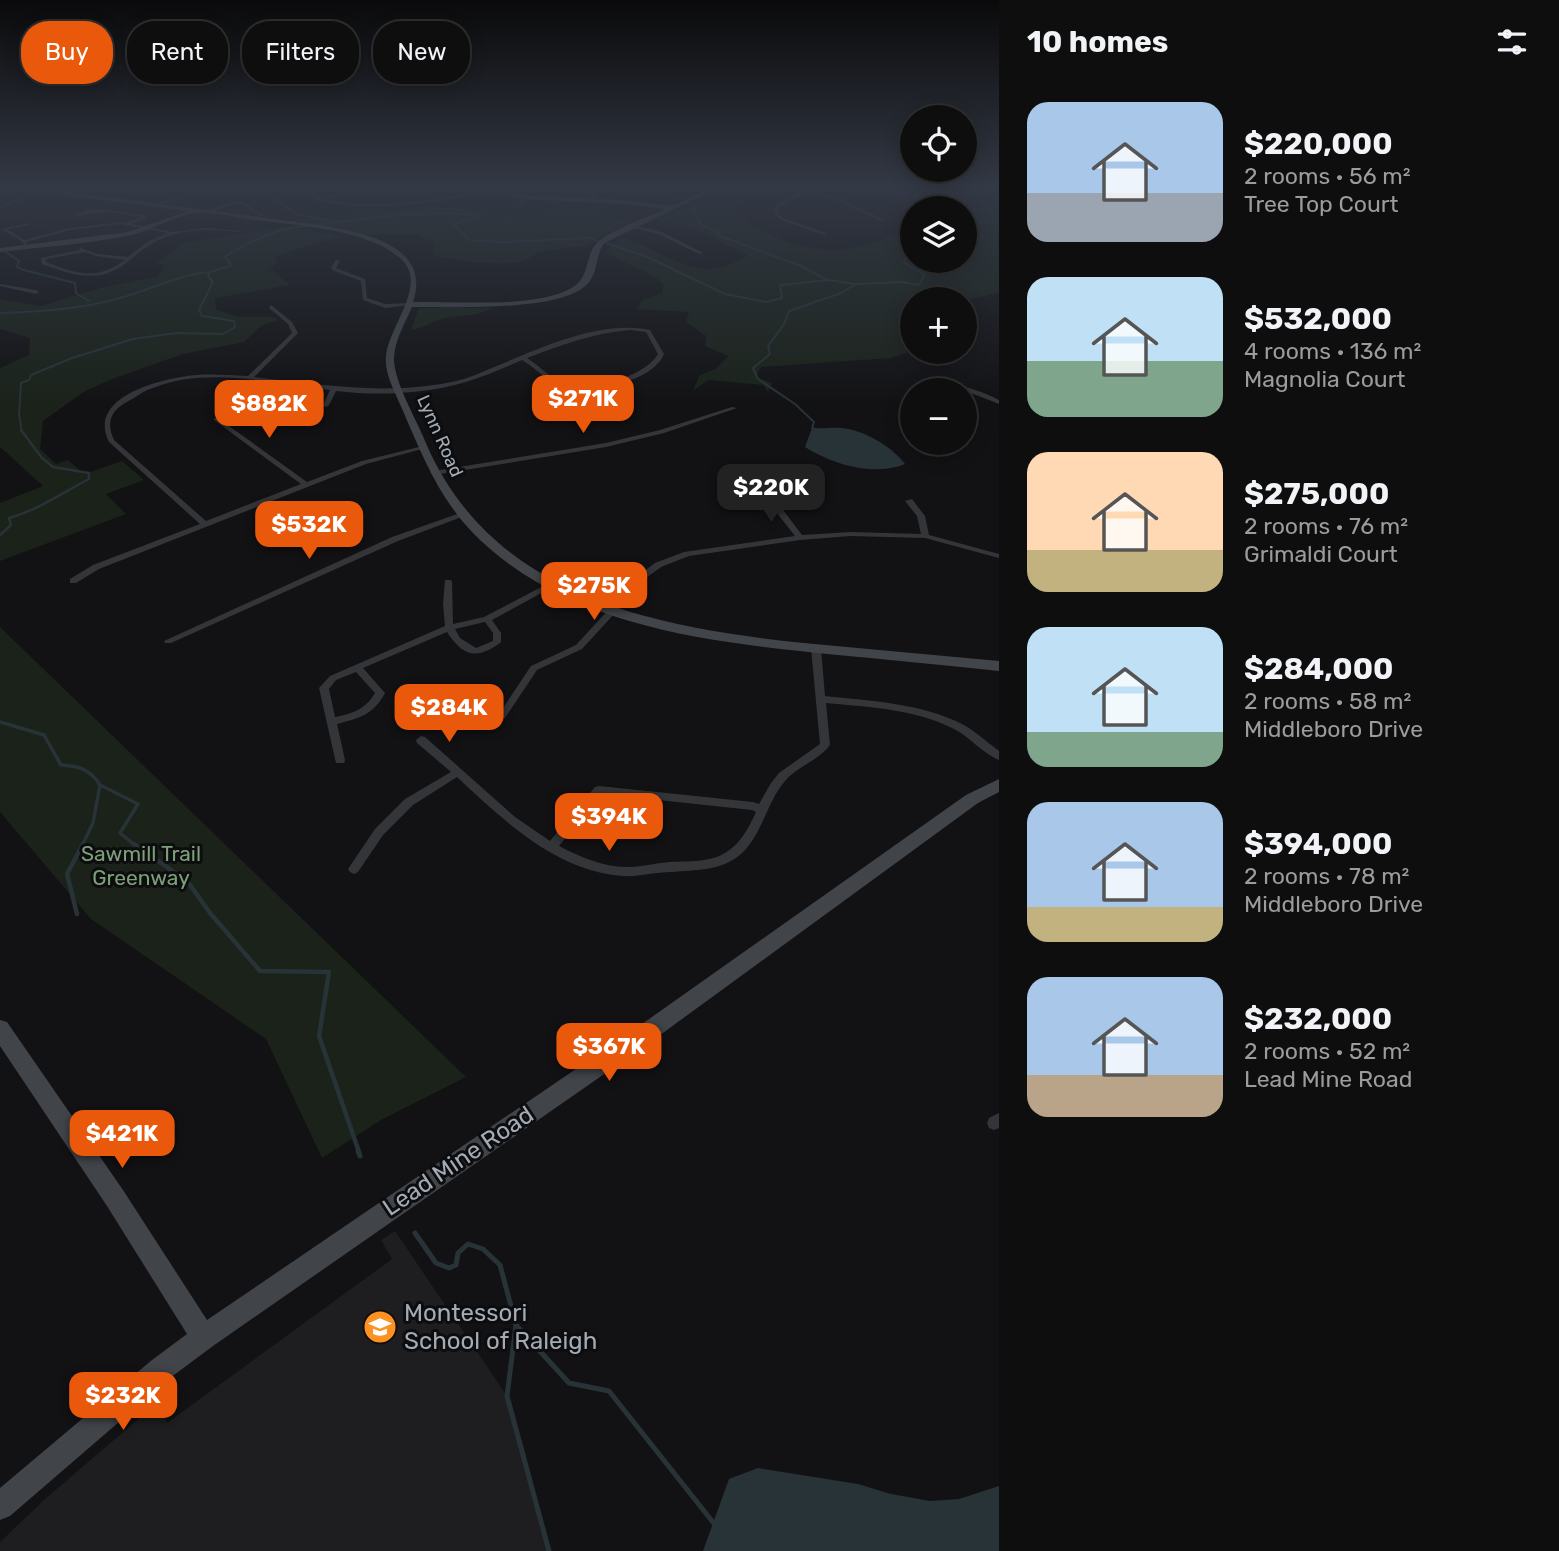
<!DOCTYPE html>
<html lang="en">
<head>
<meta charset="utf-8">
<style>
	body { margin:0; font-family:Rubik,sans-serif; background:#171718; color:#f1f3f6; height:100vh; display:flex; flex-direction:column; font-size:26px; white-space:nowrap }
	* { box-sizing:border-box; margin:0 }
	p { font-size:23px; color:#9b9c9e }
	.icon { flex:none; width:38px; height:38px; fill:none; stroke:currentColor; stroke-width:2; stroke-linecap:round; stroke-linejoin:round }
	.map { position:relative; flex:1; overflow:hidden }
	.panel { display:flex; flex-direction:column; background:#0e0e0f; width:560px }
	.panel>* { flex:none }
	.hud { position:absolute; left:21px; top:21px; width:665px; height:63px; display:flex; gap:14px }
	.tools { position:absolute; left:900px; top:105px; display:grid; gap:14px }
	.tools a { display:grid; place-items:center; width:77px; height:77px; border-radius:50%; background:#0e0e0f; box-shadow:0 4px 18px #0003,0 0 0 2px #2e2e2f; font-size:35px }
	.price { position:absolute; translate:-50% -60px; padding:0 16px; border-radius:14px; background:#ea580c; color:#fff; font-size:23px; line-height:46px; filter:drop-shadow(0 2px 4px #0008) }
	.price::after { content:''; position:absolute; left:50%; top:42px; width:21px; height:16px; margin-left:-10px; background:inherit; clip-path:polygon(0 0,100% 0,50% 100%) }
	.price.selected { background:#222; color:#fff }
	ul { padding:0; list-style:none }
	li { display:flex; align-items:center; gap:21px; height:175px; padding:0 28px }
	li span { display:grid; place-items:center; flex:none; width:196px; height:140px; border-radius:21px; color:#555 }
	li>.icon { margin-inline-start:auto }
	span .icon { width:84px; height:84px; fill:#fffc; stroke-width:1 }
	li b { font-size:30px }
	h2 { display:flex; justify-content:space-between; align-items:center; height:84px; padding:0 28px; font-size:30px }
	.pill { padding:0 24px; border-radius:28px; background:#0e0e0f; box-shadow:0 4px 18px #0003,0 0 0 2px #2e2e2f; font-size:24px; line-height:63px }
	.pill.selected { background:#ea580c; color:#fff }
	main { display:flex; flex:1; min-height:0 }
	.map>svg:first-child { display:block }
	.built { fill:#1e1e21 }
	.green { fill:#1a221a }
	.water { fill:#283338 }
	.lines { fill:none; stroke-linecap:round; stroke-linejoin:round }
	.stream-far4 { stroke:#283338; stroke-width:2 }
	.stream-far3 { stroke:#283338; stroke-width:2.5 }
	.stream-far2 { stroke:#283338; stroke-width:3.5 }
	.stream-far1 { stroke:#283338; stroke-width:4.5 }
	.stream { stroke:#283338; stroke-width:5 }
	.street { fill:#333539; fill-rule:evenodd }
	.secondary { fill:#414449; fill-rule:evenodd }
	.labels { text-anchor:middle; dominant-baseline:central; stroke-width:6; stroke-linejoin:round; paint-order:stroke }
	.far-street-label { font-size:18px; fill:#a3abb5; stroke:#0d0d0f }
	.park-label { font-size:21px; fill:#7ca178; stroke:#0d0d0f }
	.near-street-label { font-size:24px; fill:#a3abb5; stroke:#0d0d0f }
	.near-poi-label { font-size:24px; fill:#a3abb5; stroke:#0d0d0f; text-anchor:start }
</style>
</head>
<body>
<main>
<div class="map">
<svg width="999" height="1551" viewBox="0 0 999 1551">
	<rect width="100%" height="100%" fill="#121214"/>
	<!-- built -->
	<path class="built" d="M 395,1231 L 507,1396 L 549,1551 L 0,1551 L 0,1542 L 44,1500 L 158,1402 L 167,1423 L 392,1259 L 381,1240 Z"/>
	<!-- green -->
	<g class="green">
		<path d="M 970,188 L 999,188 L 999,293 L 964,300 L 912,299 L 912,351 L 891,358 L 761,367 L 756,377 L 772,383 L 768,392 L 763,385 L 708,380 L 693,391 L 699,376 L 717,368 L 728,356 L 705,346 L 706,336 L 686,322 L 689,312 L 637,309 L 642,300 L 662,293 L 663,284 L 655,277 L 604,252 L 620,238 C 671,249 693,290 748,255 L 695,229 L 657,220 L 698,201 L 727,206 L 742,199 L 734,211 C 765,239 819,258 860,246 C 878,242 894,234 912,229 L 912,261 L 964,261 L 964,212 L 984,205 Z"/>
		<path d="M 453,207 L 502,216 L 596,210 L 611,217 L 632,221 L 597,238 L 587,247 L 573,247 L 537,252 C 520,273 462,259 437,257 L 432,252 L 435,243 L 416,234 L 366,235 L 292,220 L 326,217 L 322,215 Z"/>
		<path d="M 282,227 L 342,236 L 275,256 L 278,261 L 270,269 L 290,285 L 215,298 L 216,310 L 239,317 L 275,317 L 278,320 L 262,325 L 244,342 L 183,354 L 112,379 L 85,391 L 43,421 L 40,449 L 56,464 L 68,460 L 84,474 L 122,461 L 144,480 L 106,494 L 126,514 L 0,561 L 0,503 L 43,486 L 0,447 L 0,368 L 29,355 L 30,338 L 0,329 L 0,299 L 41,306 L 104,287 L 157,277 L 163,269 L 162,265 L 157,263 L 183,243 Z"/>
		<path d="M 422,308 L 491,308 C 479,317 458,315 442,319 C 431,322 422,329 411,330 L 418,310 Z"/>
		<path d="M 0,627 L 466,1077 L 381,1120 L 322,1158 L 266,1039 L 91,919 L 0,812 Z"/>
	</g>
	<!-- water -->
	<g class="water">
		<path d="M 812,428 C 822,429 832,427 841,428 C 862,429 893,447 905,464 C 873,477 832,464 805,447 Z"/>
		<path d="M 758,1468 L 858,1484 L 891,1494 L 930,1501 L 959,1499 L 999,1486 L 999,1551 L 703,1551 L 729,1479 Z"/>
	</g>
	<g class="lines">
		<!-- stream-far4 -->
		<g class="stream-far4">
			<path d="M 259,188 L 296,214 L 331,221"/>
			<path d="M 668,188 L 678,199"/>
			<path d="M 692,204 L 701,225 L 717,231 L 720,236 L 801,266 L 827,280"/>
			<path d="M 6,252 L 19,261 L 17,267 L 24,270 L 75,283 L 76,293 L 89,301"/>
			<path d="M 0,313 C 39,312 83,309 120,298 C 150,290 179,274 210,272"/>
			<path d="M 815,429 L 812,428 L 814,422 L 795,404 L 758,379 L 753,368 L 770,354 L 768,346 L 784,324 L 789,311 L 841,293 L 856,284"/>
			<path d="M 22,432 L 19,415 L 21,383 L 29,380 L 31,375 L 72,358 L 133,339 L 176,333 L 223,334 L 235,327 L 234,321 L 202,316 L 199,310 L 213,282 L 208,276 L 210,272 L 230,266 L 230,262 L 224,257 C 243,245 261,237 282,230 C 295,226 311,226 325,224 C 375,217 430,209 480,216 L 454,224 L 469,240 L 504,242 L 590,238 L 645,256 L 725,294 L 766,302 L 782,298 L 780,285 L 828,280 L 856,284 L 901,282 L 919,285 L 925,274 L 904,263 L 905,259 L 912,258"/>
		</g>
		<!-- stream-far3 -->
		<path class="stream-far3" d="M 0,535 L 11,525 L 9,518 C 38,510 62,493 89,479 L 89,473 L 53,467 L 42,458 L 21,430"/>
		<!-- stream-far2 -->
		<g class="stream-far2">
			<path d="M 0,722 L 44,735 L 61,765 C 79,766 90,769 100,785 L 93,823 L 82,846"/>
			<path d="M 100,785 L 138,804 L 120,833 L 136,846"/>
		</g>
		<!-- stream-far1 -->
		<g class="stream-far1">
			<path d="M 134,844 L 188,882 L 210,913 L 260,971 L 329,972 L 319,1036 L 359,1152"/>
			<path d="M 77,914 L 67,874 L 83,844"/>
		</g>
		<!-- stream -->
		<g class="stream">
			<path d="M 358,1151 L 360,1156"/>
			<path d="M 415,1233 L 436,1263 L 449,1268 L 456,1265 L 458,1253 L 468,1244 L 483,1249 L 500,1265 L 516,1325 L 507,1396 L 549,1551"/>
			<path d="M 516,1325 L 569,1383 L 609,1391 L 716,1526"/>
		</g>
		<!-- street -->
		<g class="street">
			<path d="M 47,188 L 50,189 L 0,208 L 0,206 Z"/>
			<path d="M 115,188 L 119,188 L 100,198 L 97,197 Z"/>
			<path d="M 221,188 L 227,188 L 155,205 L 153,204 Z"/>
			<path d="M 302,188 L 306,188 L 321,198 L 346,192 L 346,194 L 325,199 C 376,210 434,201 484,189 L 486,190 C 451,204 356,212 320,201 C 312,198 307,193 302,188 Z"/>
			<path d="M 592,188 L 596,188 L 595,199 L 593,200 L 591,199 Z"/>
			<path d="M 784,188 L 804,190 L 813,188 L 808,191 L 837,197 L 884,220 L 880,221 L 835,199 L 805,193 L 779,207 L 777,212 L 783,218 L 828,234 L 824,235 L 781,220 L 774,213 L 776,205 L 800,192 Z"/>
			<path d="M 869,188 L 875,188 L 913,195 L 923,189 L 936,188 L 917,196 L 939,201 L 937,202 Z"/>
			<path d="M 526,196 L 529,197 L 519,205 L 517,205 Z"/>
			<path d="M 241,201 L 264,215 L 261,216 L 240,203 C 231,205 212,213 206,212 L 220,205 Z"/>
			<path d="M 87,209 L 110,210 L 146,216 L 146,218 L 131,224 L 173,232 L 205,228 L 242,231 L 240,232 C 213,229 185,228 159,240 C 146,246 135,256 125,264 C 98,284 71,275 42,264 L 41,258 L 80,250 L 79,249 L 81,248 L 97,254 L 128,257 L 147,242 L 168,233 L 121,224 L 70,230 L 26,242 L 27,245 L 25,246 L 20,240 L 1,229 L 29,223 L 29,225 L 7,229 L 24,240 L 70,228 L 121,222 L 127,223 L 140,217 L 110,212 L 77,216 L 75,215 ZM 85,252 L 96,256 L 125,260 C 96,281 77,274 46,262 L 46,259 Z"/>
			<path d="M 632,225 L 662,232 L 703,253 L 699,254 L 658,234 L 630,227 Z"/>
			<path d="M 336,260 L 340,261 L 336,268 L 365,279 L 367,298 L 385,304 L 408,303 L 411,305 L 385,308 L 363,300 L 361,281 L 334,271 L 331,268 Z"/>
			<path d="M 0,284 L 36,290 L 39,292 L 36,294 L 0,286 Z"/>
			<path d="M 271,305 L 292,322 L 298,333 L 254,377 C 324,385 394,397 464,379 C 520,359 590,318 650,330 L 664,354 C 662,357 661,361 658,363 C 640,385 585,393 559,385 C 545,380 535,367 522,360 C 504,368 485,376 466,382 C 425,394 379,396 336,391 L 329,405 L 326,407 L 323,405 L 330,390 C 275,384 207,366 153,388 C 146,390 140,394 134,398 C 114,408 104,418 114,440 L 206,521 L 301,484 L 214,420 L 214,418 L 218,418 L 307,482 L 362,461 L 423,446 L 426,448 L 366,464 L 99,569 L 76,583 L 70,583 L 70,579 L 93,565 L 200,524 L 109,442 C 88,400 151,382 181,377 C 203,373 226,375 248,376 L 292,333 L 288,324 L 269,308 ZM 630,330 L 646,332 L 658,354 C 643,379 585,393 559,380 C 547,375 538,365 527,358 C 561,345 594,333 630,330 Z"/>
			<path d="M 950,385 C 968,386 983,392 999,400 L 999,404 L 966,391 L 950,389 L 930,390 Z"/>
			<path d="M 732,407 L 737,408 L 664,433 L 606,447 L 434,475 L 430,473 L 434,471 L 606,443 L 660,430 Z"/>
			<path d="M 762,490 L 768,490 L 802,535 L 851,532 L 921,534 L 917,516 L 905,501 L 912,499 L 925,516 L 929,535 L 999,554 L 999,558 L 925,538 L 851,536 L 800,540 L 689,556 L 661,567 L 642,581 L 636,581 L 636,577 L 655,563 L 684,552 L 795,536 L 762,494 Z"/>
			<path d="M 460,513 L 467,515 L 398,541 L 171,643 L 165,643 L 164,641 L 392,537 Z"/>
			<path d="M 445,580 L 451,580 L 452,582 L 453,624 L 484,617 L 549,583 L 552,582 L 556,585 L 492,620 L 501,633 L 501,642 C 478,660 463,657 447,632 L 363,668 L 385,693 C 373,715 360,718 337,724 L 345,760 L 344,763 L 336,763 L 319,688 L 330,676 L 445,626 L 443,604 ZM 485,622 L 493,633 L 493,641 L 476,648 L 460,638 L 455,629 ZM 356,672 L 375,693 C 366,709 352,714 335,717 L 329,689 L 336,680 Z"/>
			<path d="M 612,608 L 616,611 L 615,613 L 582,649 L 537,670 L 505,718 L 499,718 L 497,716 L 499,714 L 531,666 L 576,645 L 609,609 Z"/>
			<path d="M 816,645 L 821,648 L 825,696 C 871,701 922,703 964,725 C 976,732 987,742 999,751 L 999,760 C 982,753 970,737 954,729 C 915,709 869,707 826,703 L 830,745 C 818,761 798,766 785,781 C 766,803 763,834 741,854 C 722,871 695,870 671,872 C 655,872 639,877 623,876 C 556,871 504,821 457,777 L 413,805 L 383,835 L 358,872 L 354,874 L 350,872 L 348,869 L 375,829 L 405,799 L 451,772 L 417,743 L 416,740 L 421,736 L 425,737 L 515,817 L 550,841 L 595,787 L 599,786 L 753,802 L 759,804 L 771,783 L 779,773 L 820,744 L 811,648 ZM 602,794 L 752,810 L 756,812 C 750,825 743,839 732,848 C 715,863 691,861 670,862 C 657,863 645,866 632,867 C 606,868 582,858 559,846 Z"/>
			<path d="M 999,1113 L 999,1128 L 994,1130 L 989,1128 L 987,1123 L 989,1118 Z"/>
		</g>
		<!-- secondary -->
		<g class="secondary">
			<path d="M 41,188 L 312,224 C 355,231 433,242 413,302 C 455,301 539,309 573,287 C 591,276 584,255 598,242 C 608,231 651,216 666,209 L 623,204 L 524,199 L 473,188 L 524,195 L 623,200 L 672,206 L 711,188 L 718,188 L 604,243 C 596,255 598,268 591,279 C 572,314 448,306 412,307 C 405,323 395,340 394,357 C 393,381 416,418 425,441 C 494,604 669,630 825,645 C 883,650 941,656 999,661 L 999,671 C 942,665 884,659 827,654 C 703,641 564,626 472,532 C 438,496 422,455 403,411 C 396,394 384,374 386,356 C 388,328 427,286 403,261 C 372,229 298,226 257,220 C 238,218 218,212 200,213 C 177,213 150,232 127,236 C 85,244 42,247 0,252 L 0,248 L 128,232 L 189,211 L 70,196 Z"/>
			<path d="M 999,779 L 999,792 L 978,803 L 656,1038 L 213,1346 L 170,1378 L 10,1516 L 0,1520 L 0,1488 L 152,1360 L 187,1334 L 107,1206 L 0,1046 L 0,1020 L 7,1022 L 123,1190 L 207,1320 L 642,1024 L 966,795 Z"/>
		</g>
	</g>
	<!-- sky -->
	<linearGradient id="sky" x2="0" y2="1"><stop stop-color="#0a0a0b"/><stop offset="0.46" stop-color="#333945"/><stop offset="1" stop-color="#333945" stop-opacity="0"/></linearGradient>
	<rect width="999" height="405" fill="url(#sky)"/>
	<!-- icons -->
	<defs>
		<symbol id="school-disc" viewBox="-11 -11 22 22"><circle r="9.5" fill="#fc9222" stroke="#0d0d0f"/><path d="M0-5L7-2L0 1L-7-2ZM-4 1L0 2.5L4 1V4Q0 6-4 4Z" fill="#fff"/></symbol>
	</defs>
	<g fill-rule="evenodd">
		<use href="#school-disc" x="361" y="1308" width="38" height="38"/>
	</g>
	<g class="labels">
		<!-- far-street labels -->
		<g class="far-street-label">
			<text transform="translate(440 436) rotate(66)">Lynn Road</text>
		</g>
		<!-- park labels -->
		<g class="park-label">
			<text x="141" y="853">Sawmill Trail<tspan x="141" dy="24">Greenway</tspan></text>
		</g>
		<!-- near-street labels -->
		<g class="near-street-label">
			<text transform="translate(458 1161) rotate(-34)">Lead Mine Road</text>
		</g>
		<!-- near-poi labels -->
		<g class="near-poi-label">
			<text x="404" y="1313">Montessori<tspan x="404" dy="28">School of Raleigh</tspan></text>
		</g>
	</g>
</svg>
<div class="tools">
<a><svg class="icon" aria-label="locate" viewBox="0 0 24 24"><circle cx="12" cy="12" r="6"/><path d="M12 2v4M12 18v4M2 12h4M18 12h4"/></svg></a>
<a><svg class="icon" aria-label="layers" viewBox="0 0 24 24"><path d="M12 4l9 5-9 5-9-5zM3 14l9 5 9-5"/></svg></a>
<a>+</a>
<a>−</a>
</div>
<b class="price" style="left:583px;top:435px">$271K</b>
<b class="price" style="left:269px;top:440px">$882K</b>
<b class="price selected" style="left:771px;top:524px">$220K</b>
<b class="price" style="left:309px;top:561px">$532K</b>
<b class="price" style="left:594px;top:622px">$275K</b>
<b class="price" style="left:449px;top:744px">$284K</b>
<b class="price" style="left:609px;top:853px">$394K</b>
<b class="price" style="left:609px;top:1083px">$367K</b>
<b class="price" style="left:122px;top:1170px">$421K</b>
<b class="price" style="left:123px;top:1432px">$232K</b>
<div class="hud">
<a class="pill selected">Buy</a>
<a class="pill">Rent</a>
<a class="pill">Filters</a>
<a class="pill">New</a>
</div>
</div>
<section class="panel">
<h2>10 homes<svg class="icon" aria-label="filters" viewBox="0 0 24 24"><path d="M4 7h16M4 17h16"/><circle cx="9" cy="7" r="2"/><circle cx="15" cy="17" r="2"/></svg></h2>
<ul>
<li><span style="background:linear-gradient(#a9c7e8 65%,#9aa5b1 0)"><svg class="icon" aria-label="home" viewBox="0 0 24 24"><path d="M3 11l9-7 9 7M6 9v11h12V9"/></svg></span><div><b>$220,000</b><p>2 rooms · 56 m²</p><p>Tree Top Court</p></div></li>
<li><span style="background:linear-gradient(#bfe0f5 60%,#7fa58c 0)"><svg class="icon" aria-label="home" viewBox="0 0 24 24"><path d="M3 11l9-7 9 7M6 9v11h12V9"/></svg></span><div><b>$532,000</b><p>4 rooms · 136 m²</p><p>Magnolia Court</p></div></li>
<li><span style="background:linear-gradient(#ffd9b3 70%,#c2b280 0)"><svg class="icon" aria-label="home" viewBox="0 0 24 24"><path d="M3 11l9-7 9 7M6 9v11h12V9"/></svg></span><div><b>$275,000</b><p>2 rooms · 76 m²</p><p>Grimaldi Court</p></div></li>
<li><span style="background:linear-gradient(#bfe0f5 75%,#7fa58c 0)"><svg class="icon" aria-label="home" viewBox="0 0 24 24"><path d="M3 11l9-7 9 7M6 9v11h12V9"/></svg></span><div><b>$284,000</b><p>2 rooms · 58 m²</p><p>Middleboro Drive</p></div></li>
<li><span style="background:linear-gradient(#a9c7e8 75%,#c2b280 0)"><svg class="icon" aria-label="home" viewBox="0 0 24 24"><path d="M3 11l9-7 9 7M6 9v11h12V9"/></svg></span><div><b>$394,000</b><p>2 rooms · 78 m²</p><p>Middleboro Drive</p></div></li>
<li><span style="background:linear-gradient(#a9c7e8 70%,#b9a48a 0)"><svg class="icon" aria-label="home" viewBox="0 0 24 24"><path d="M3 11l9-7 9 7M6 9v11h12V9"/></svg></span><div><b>$232,000</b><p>2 rooms · 52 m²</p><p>Lead Mine Road</p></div></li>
</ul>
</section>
</main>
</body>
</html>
